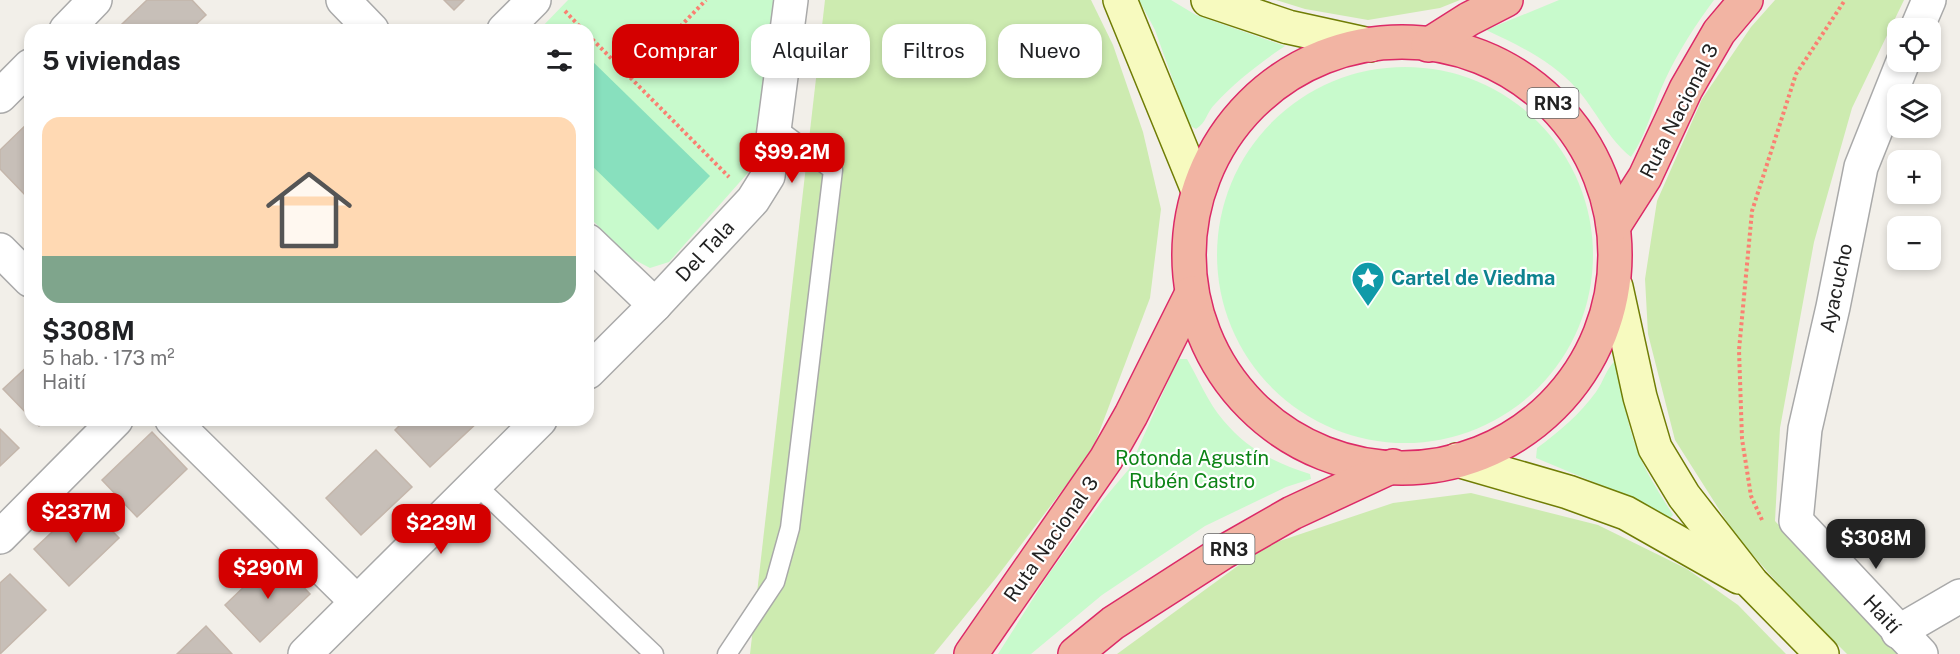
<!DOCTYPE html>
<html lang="es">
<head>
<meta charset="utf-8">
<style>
	body { margin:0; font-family:"Public Sans",sans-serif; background:#f6f6f6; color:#202124; height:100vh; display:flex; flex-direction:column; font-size:22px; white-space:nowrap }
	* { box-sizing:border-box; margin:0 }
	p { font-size:20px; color:#757577 }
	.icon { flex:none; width:33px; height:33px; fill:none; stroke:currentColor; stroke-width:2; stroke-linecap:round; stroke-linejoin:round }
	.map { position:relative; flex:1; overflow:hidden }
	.sheet { position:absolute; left:24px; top:24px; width:570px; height:402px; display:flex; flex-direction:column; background:#fff; border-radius:18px; box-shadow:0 3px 9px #0003 }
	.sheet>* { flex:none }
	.banner { position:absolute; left:612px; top:24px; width:570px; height:54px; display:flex; gap:12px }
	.buttons { position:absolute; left:1887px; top:18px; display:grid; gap:12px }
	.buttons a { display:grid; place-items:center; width:54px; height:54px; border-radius:12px; background:#fff; box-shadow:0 3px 9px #0003; font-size:30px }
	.price { position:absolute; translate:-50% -51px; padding:0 14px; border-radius:12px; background:#d40000; color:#fff; font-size:20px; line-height:39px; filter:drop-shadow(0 2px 3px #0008) }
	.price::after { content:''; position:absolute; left:50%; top:36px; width:18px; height:14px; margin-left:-9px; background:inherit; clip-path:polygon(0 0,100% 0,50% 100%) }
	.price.on { background:#222; color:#fff }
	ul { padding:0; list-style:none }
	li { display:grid; align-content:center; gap:12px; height:318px; padding:0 18px }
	li span { display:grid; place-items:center; height:186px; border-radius:18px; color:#555 }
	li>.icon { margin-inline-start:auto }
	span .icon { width:108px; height:108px; fill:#fffc; stroke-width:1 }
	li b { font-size:26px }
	h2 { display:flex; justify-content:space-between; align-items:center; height:72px; padding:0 18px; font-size:26px }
	.tag { padding:0 21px; border-radius:18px; background:#fff; box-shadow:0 3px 9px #0003; font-size:21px; line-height:54px }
	.tag.on { background:#d40000; color:#fff }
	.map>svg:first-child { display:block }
	.grass { fill:#cdebb0 }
	.park { fill:#c8facc }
	.pitch { fill:#88e0be }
	.building { fill:#c7bfb8; stroke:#c4b6ab; stroke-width:1.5 }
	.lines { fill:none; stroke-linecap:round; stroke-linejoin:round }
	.service-casing { stroke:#a9a9a9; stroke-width:21 }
	.minor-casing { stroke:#a9a9a9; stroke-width:36 }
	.secondary-casing { stroke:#707d05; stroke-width:36 }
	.trunk-casing { stroke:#dc2a67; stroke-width:36 }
	.path { stroke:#fa8072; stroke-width:4; stroke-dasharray:3 3; stroke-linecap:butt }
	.service { stroke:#fff; stroke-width:18 }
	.minor { stroke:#fff; stroke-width:33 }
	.secondary { stroke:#f7fabf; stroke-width:33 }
	.trunk { stroke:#f2b4a3; stroke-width:33 }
	.labels { text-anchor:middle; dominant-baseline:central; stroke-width:4.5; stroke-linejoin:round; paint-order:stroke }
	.shield { fill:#fff; stroke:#646464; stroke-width:1.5 }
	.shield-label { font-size:18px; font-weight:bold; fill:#222 }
	.street-label { font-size:20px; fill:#222; stroke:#fff }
	.culture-label { font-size:20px; font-weight:bold; fill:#0d838f; stroke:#fff; text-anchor:start }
	.park-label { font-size:20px; fill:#0c8416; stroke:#fff }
</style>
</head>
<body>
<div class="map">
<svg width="1960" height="654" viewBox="0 0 1960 654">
	<rect width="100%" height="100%" fill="#f2efe9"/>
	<!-- grass -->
	<g class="grass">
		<path d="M 825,0 L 1091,0 L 1113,45 L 1143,132 L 1161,209 L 1150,298 L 1092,451 L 996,578 L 934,654 L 750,654 Z"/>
		<path d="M 1276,0 L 1460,0 L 1440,8 L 1368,20 L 1305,9 Z"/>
		<path d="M 1775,0 L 1904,0 L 1852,108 L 1814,242 L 1780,428 L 1775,521 L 1822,572 L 1904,654 L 1847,654 L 1789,596 L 1736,536 L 1675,440 L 1648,334 L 1645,279 L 1657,201 L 1702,99 L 1751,27 Z"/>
		<path d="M 1471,493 L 1598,525 L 1687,569 L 1738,605 L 1786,654 L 1117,654 L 1265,546 L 1393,503 Z"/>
	</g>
	<!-- park -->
	<g class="park">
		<path d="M 568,0 L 777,0 L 754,166 L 669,262 L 650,268 L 631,258 L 588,216 L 588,30 L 539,30 Z"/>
		<path d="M 1139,0 L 1171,0 L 1196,15 L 1285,46 C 1261,62 1235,82 1215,104 C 1206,113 1207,122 1196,129 L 1189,125 L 1155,30 Z"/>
		<path d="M 1559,0 L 1714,0 C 1696,24 1678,52 1665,80 C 1653,105 1647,134 1631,157 C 1608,139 1596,110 1576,88 C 1552,61 1518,45 1486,30 Z"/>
		<circle cx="1405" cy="255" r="188"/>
		<path d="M 1178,359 L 1187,359 C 1198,378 1209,404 1223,420 C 1247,449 1275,463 1310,474 L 1311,479 L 1286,487 L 1205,526 L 1102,595 L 1031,654 L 998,654 L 1048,575 L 1102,501 L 1129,469 Z"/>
		<path d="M 1617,359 C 1622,390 1626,421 1637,450 C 1646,473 1660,494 1673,515 L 1670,518 L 1632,498 L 1536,458 L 1537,448 C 1559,432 1580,414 1596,392 C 1604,381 1606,368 1617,359 Z"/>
	</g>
	<!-- pitch -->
	<path class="pitch" d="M 588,57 L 710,176 L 658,230 L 588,162 Z"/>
	<!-- building -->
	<g class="building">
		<path d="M 147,0 L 192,0 L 206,15 L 190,30 L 125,30 L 120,26 Z"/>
		<path d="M 444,0 L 464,0 L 454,10 Z"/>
		<path d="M 30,121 L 30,192 L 26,196 L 0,169 L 0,150 Z"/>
		<path d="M 30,364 L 30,417 L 3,389 Z"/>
		<path d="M 33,420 L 45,420 L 39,426 Z"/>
		<path d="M 405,420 L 480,420 L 430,467 L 395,430 Z"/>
		<path d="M 0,429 L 19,448 L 0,466 Z"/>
		<path d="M 152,432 L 187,469 L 137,517 L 102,480 Z"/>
		<path d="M 376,450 L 412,487 L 361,535 L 326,498 Z"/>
		<path d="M 84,502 L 119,538 L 69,586 L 34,549 Z"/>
		<path d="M 275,557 L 310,594 L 260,642 L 225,605 Z"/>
		<path d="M 10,574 L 46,610 L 0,654 L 0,583 Z"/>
		<path d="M 206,626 L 232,654 L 177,654 Z"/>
	</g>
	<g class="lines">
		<defs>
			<g id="service">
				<path d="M 475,484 L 654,654"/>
				<path d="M 727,654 L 775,582 L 790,528 L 833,170 L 775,127"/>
			</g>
			<g id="minor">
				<path d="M 343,0 L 372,30"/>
				<path d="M 1917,28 L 1929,0"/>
				<path d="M 66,30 L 95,0"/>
				<path d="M 504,30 L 534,0"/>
				<path d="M 1903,62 L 1861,167 L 1833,307 L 1805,429 L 1796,521 L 1921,654"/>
				<path d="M 0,96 L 30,66"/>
				<path d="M 588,241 L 655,305"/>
				<path d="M 0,250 L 30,280"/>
				<path d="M 588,372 L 655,305 L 753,200 L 768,176 L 791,0"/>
				<path d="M 172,420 L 357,602"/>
				<path d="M 0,537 L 116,420"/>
				<path d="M 1898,632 L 1960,596"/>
				<path d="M 305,654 L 540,420"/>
			</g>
			<g id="secondary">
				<path d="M 1120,0 L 1197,188"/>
				<path d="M 1208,0 L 1288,27 L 1370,45"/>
				<path d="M 1616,287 L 1640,397 L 1655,448 L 1684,496 L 1752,583 L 1822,654"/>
				<path d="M 1457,460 L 1568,492 L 1626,513 L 1739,577"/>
			</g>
			<g id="trunk">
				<circle cx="1402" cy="255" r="213"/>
				<path d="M 1428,45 L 1469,19 L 1506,0"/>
				<path d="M 1615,224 L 1645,177 L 1686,89 L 1719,32 L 1746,0"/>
				<path d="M 971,654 L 1106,459 L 1131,415 L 1192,293"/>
				<path d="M 1075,654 L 1113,623 L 1222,553 L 1292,513 L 1393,466"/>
			</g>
		</defs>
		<!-- service casing -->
		<use href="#service" class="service-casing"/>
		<!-- minor casing -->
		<use href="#minor" class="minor-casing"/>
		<!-- secondary casing -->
		<use href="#secondary" class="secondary-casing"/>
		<!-- trunk casing -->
		<use href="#trunk" class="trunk-casing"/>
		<!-- path -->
		<g class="path">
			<path d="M 565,11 L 583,30"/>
			<path d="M 588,35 L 729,177"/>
			<path d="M 630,78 L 706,0"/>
			<path d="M 1762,520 L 1751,496 L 1742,439 L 1739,350 L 1752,211 L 1796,74 L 1845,0"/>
		</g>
		<!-- service -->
		<use href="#service" class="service"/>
		<!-- minor -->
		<use href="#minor" class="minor"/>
		<!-- secondary -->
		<use href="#secondary" class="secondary"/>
		<!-- trunk -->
		<use href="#trunk" class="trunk"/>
	</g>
	<!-- icons -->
	<defs>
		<symbol id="sight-pin" viewBox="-11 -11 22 30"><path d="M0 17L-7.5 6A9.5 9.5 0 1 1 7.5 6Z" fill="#0f9aa8" stroke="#fff"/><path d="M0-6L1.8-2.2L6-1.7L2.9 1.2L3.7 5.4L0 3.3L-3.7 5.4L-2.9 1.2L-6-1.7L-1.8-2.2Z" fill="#fff"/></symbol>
	</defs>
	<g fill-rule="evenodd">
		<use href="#sight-pin" x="1349" y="259" width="38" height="52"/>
	</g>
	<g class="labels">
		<!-- shield labels -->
		<g class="shield">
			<rect x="1527.5" y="88" width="51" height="30" rx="4.5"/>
			<rect x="1203.5" y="534" width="51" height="30" rx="4.5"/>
		</g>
		<g class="shield-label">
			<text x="1553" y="103">RN3</text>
			<text x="1229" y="549">RN3</text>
		</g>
		<!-- street labels -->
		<g class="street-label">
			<text transform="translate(1679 111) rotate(-63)">Ruta Nacional 3</text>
			<text transform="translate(705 251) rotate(-47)">Del Tala</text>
			<text transform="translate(1836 288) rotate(-78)">Ayacucho</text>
			<text transform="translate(1051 539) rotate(-55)">Ruta Nacional 3</text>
			<text transform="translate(1882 614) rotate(47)">Haití</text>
		</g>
		<!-- culture labels -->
		<g class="culture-label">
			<text x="1391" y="278">Cartel de Viedma</text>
		</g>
		<!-- park labels -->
		<g class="park-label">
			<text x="1192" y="458">Rotonda Agustín<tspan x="1192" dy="23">Rubén Castro</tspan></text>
		</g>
	</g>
</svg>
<div class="buttons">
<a><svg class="icon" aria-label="locate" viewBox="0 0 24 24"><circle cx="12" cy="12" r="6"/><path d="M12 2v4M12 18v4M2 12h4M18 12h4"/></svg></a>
<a><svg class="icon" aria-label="layers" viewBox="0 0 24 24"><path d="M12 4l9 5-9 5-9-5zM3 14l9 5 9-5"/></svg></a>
<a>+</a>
<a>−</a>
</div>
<b class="price" style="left:792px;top:184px">$99.2M</b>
<b class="price" style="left:76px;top:544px">$237M</b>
<b class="price" style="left:441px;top:555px">$229M</b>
<b class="price on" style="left:1876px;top:570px">$308M</b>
<b class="price" style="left:268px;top:600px">$290M</b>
<div class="banner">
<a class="tag on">Comprar</a>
<a class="tag">Alquilar</a>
<a class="tag">Filtros</a>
<a class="tag">Nuevo</a>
</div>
<section class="sheet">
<h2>5 viviendas<svg class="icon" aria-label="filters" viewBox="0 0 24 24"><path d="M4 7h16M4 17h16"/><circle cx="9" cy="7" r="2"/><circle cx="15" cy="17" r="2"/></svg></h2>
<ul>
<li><span style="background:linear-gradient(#ffd9b3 75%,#7fa58c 0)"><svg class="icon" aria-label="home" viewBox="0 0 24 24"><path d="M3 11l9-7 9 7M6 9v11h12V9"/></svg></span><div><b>$308M</b><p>5 hab. · 173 m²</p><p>Haití</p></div></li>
</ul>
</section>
</div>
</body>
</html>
